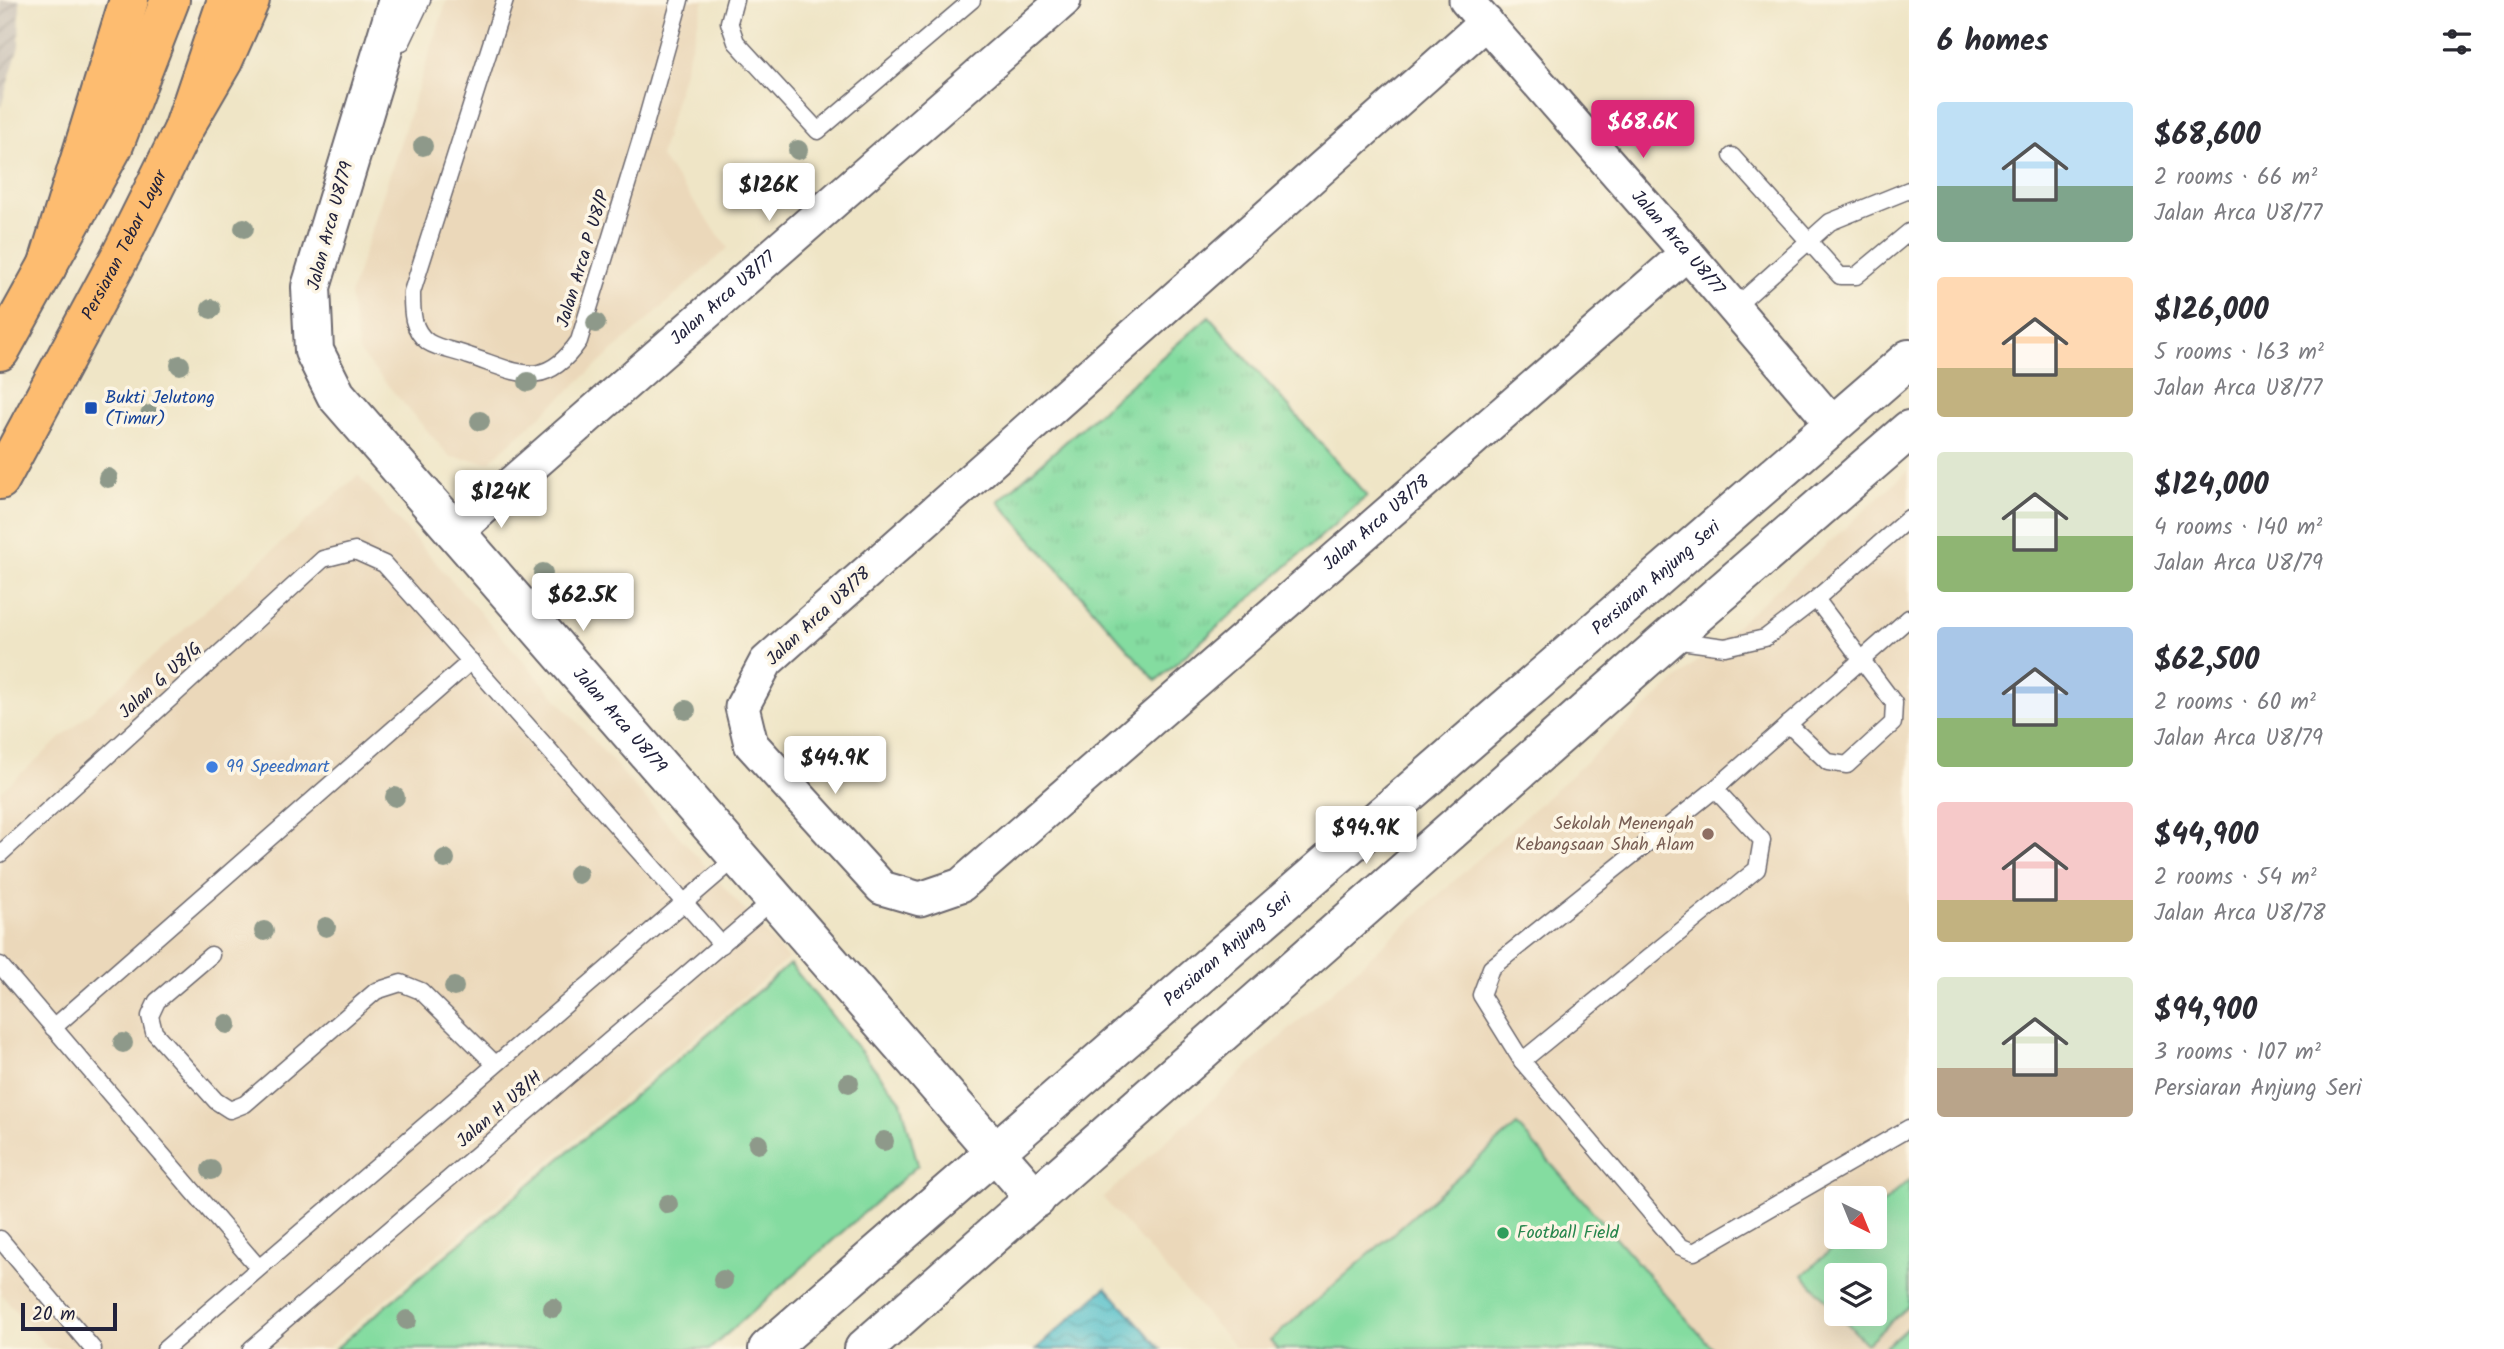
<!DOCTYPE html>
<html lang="en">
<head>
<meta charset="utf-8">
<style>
	body { margin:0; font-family:Kalam,sans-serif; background:#f2f2f3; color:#2b2b33; height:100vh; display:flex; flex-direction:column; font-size:26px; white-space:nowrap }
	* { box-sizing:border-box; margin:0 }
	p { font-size:23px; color:#7c7c81 }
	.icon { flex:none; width:38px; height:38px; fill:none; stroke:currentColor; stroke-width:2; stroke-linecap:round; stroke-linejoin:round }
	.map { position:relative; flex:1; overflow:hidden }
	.details { display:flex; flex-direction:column; background:#fff; width:595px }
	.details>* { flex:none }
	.needle { width:46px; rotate:137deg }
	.tools { position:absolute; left:1824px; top:1186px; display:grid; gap:14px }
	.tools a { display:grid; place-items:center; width:63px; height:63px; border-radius:7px; background:#fff; box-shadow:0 7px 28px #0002; font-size:35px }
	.scale { position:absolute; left:21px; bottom:18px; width:96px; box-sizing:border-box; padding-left:7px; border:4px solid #22223b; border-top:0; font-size:19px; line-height:24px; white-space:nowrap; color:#22223b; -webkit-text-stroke:5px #fcf5e5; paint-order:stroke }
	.price { position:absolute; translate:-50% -60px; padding:0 16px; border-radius:7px; background:#fff; color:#222; font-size:23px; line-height:46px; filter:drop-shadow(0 2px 4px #0008) }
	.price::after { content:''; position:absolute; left:50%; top:42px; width:21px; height:16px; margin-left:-10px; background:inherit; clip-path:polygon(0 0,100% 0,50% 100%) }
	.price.on { background:#db2777; color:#fff }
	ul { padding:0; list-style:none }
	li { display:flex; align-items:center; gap:21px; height:175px; padding:0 28px }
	li span { display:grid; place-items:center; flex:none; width:196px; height:140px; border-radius:7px; color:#555 }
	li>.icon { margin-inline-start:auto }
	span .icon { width:84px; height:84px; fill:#fffc; stroke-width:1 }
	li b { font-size:30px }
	h2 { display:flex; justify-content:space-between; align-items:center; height:84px; padding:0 28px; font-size:30px }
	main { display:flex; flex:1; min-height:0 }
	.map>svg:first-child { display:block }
	.built { fill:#ebd8ba; fill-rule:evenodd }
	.industrial { fill:url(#industrial-furrows) }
	.grass { fill:#84dca0; stroke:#537f6e; stroke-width:2 }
	.park { fill:url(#park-tufts); stroke:#537f6e; stroke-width:2 }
	.water { fill:url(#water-waves); stroke:#3a7082; stroke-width:2 }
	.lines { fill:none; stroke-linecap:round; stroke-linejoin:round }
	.service-casing { stroke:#6a666c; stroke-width:19 }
	.minor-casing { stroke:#6a666c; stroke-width:37 }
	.tertiary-casing { stroke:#6a666c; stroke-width:42 }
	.primary-casing { stroke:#6a666c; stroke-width:42 }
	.motorway-casing { stroke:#6a666c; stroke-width:42 }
	.service { stroke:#fff; stroke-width:16 }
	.minor { stroke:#fff; stroke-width:33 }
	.tertiary { stroke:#fff; stroke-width:38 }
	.primary { stroke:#fdbc6f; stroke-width:38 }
	.motorway { stroke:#fdbc6f; stroke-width:38 }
	.tree { fill:#8e998a }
	.transit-dot { fill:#1a4fb4; stroke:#fcf5e5; stroke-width:2.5 }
	.shop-dot { fill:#3f7fe0; stroke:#fcf5e5; stroke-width:2.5 }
	.education-dot { fill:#8d6e63; stroke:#fcf5e5; stroke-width:2.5 }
	.leisure-dot { fill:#2e9e5b; stroke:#fcf5e5; stroke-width:2.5 }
	.labels { text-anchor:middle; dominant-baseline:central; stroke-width:7; stroke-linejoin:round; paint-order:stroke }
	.street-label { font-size:18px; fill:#22223b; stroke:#fcf5e5 }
	.transit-label { font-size:18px; fill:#164399; stroke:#fcf5e5; text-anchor:start }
	.shop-label { font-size:18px; fill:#366cbe; stroke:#fcf5e5; text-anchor:start }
	.education-label { font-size:18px; fill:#785e54; stroke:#fcf5e5; text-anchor:end }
	.leisure-label { font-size:18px; fill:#27864d; stroke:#fcf5e5; text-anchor:start }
</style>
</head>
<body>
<main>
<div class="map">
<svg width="1909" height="1349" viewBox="0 0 1909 1349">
	<defs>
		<pattern id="industrial-furrows" width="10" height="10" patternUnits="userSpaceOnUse" patternTransform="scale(1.75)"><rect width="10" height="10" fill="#cbc3b8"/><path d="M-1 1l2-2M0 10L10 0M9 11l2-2" fill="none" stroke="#aea79f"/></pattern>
		<pattern id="park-tufts" width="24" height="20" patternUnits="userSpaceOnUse" patternTransform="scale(1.75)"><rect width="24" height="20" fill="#84dca0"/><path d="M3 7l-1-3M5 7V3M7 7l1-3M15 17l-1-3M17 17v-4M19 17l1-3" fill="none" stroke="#72bc8b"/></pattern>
		<pattern id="water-waves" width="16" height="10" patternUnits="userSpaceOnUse" patternTransform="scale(1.75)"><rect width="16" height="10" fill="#52bfca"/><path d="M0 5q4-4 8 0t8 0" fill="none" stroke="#449ba5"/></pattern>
	</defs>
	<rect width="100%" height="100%" fill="#fcf5e5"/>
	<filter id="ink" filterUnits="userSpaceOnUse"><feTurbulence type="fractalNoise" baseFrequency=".0143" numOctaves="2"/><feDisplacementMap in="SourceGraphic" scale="14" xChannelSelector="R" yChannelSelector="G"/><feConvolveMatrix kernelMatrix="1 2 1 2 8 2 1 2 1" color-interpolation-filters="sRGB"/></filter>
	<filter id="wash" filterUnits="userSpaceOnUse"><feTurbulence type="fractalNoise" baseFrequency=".00686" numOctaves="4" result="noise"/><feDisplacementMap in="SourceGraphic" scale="28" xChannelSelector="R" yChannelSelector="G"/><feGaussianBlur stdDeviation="1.57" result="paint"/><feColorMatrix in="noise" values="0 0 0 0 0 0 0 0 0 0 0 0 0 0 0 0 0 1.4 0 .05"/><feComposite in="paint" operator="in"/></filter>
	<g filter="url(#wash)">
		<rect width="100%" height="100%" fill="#efe5c6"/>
		<!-- built -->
		<g class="built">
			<path d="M 447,0 L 704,0 L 660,156 L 728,248 L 489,462 L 450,457 L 359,352 L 350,295 Z"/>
			<path d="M 1909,470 L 1909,1349 L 1237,1349 L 1103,1198 ZM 1836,1199 L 1874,1199 L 1874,1237 L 1836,1237 ZM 1836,1276 L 1874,1276 L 1874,1314 L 1836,1314 Z"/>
			<path d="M 358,475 L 788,959 L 326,1349 L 49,1349 L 0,1293 L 0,792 Z"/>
		</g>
		<!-- industrial -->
		<path class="industrial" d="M 0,0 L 20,0 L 19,46 L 0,109 Z"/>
		<!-- grass -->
		<g class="grass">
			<path d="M 790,964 L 901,1101 L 918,1165 L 710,1349 L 335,1349 Z"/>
			<path d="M 1517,1125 L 1713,1349 L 1277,1349 L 1270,1341 Z"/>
			<path d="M 1909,1180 L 1909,1306 L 1866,1344 L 1839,1314 L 1874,1314 L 1874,1276 L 1836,1276 L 1836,1311 L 1803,1275 L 1845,1237 L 1874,1237 L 1874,1211 Z"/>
			<path d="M 1909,1326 L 1909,1349 L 1883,1349 Z"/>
		</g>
		<!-- park -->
		<path class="park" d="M 1209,316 L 1367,496 L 1156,681 L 998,501 Z"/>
		<!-- water -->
		<path class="water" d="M 1106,1287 L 1161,1349 L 1036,1349 Z"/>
	</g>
	<g filter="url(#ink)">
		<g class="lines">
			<defs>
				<g id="service">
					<path d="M 505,0 L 412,292 C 412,309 411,330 428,342 C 439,349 457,351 469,356 C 518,372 544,392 579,341 L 641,139 L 680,0"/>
					<path d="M 735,0 L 729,22 L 736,42 L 818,131 L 972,0"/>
					<path d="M 402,42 L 422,0"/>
					<path d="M 1732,156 L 1840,276 L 1856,276 L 1909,232"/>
					<path d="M 1734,308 L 1830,222 L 1909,190"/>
					<path d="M 1909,618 L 1715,789 L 1491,968 L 1481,995 L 1522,1061 L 1679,1246 L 1694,1252 L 1909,1128"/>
					<path d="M 1673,640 L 1725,647 L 1765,638 L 1816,599 L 1909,518"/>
					<path d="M 1788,724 L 1828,762 L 1847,765 L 1893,723 L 1894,703 L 1816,599"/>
					<path d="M 0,854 L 323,559 L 355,551 L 384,564 L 722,945"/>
					<path d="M 211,955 L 157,1001 L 150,1016 L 154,1032 L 216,1101 L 230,1110 L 245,1104 L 376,991 L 401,983 L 421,991 L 495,1064"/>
					<path d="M 0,965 L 258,1267"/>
					<path d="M 53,1028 L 471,661"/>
					<path d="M 1522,1061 L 1757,869 L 1762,840 L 1715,789"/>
					<path d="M 0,1239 L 93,1349"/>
					<path d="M 165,1349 L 736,858"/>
					<path d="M 251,1349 L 773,900"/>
				</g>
				<g id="minor">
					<path id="s1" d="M 1466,0 L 1687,253 L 1833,424"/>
					<path id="s2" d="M 1486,22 L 766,662 L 742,707 L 751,744 L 882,888 L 920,899 L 961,885 L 1687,253"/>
					<path id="s3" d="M 456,532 L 1064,0"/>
				</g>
				<g id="tertiary">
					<path id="s4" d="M 398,0 L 311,287 L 314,351 L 336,395 L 1036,1199"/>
					<path id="s5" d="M 768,1349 L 1909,359"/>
					<path d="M 864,1349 L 1667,640 L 1909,430"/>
				</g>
				<g id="primary">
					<path d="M 0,351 L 114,145 L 170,0"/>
					<path id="s6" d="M 0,480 L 121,255 L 183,130 L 227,0"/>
				</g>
				<g id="motorway">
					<path d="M 183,130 L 223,61 L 250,0"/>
					<path d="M 47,267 L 129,0"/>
				</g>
			</defs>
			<!-- service casing -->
			<use href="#service" class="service-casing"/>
			<!-- minor casing -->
			<use href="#minor" class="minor-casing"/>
			<!-- tertiary casing -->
			<use href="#tertiary" class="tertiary-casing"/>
			<!-- primary casing -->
			<use href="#primary" class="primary-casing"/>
			<!-- motorway casing -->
			<use href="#motorway" class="motorway-casing"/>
			<!-- service -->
			<use href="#service" class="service"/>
			<!-- minor -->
			<use href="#minor" class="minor"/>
			<!-- tertiary -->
			<use href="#tertiary" class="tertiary"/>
			<!-- primary -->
			<use href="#primary" class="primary"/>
			<!-- motorway -->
			<use href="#motorway" class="motorway"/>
		</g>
		<!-- trees -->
		<g class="tree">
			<circle cx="423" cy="146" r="10"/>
			<circle cx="798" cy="150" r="10"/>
			<circle cx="244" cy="228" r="10"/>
			<circle cx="211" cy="309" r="10"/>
			<circle cx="596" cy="323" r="10"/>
			<circle cx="180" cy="365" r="10"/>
			<circle cx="528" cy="382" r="10"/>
			<circle cx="150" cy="415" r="10"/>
			<circle cx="480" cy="421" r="10"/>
			<circle cx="108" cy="478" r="10"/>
			<circle cx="543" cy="573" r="10"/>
			<circle cx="686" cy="710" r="10"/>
			<circle cx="395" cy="797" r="10"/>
			<circle cx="445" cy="859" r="10"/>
			<circle cx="578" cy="874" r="10"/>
			<circle cx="326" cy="927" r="10"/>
			<circle cx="264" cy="931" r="10"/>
			<circle cx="454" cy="987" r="10"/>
			<circle cx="227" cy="1024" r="10"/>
			<circle cx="123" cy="1043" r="10"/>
			<circle cx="849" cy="1083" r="10"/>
			<circle cx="884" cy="1141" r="10"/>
			<circle cx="758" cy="1144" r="10"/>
			<circle cx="211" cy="1170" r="10"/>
			<circle cx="668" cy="1204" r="10"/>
			<circle cx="723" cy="1280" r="10"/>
			<circle cx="553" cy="1308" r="10"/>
			<circle cx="407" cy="1320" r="10"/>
		</g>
	</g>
	<!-- markers -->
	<rect class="transit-dot" x="84" y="401" width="14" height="14" rx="3.5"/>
	<circle class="shop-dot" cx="212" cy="767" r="7"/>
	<circle class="education-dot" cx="1708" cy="834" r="7"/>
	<circle class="leisure-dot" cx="1503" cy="1233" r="7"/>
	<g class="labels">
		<!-- street labels -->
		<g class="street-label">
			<text transform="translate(331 226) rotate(-75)">Jalan Arca U8/79</text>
			<text stroke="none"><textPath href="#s1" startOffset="322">Jalan Arca U8/77</textPath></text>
			<text stroke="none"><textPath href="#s6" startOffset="266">Persiaran Tebar Layar</textPath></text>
			<text transform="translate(584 259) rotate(-73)">Jalan Arca P U8/P</text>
			<text stroke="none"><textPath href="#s3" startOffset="355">Jalan Arca U8/77</textPath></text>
			<text stroke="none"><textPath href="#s2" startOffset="1881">Jalan Arca U8/78</textPath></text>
			<text stroke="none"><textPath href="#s5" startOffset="1176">Persiaran Anjung Seri</textPath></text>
			<text transform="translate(819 617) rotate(-43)">Jalan Arca U8/78</text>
			<text transform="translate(161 681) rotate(-42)">Jalan G U8/G</text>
			<text stroke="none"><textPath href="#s4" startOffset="845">Jalan Arca U8/79</textPath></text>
			<text stroke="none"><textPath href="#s5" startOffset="609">Persiaran Anjung Seri</textPath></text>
			<text transform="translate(500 1110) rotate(-41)">Jalan H U8/H</text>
		</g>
		<!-- transit labels -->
		<g class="transit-label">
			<text x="105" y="398">Bukti Jelutong<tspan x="105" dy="21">(Timur)</tspan></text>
		</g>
		<!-- shop labels -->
		<g class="shop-label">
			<text x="226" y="767">99 Speedmart</text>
		</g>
		<!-- education labels -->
		<g class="education-label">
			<text x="1694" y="824">Sekolah Menengah<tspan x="1694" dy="21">Kebangsaan Shah Alam</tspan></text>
		</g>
		<!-- leisure labels -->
		<g class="leisure-label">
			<text x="1517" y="1233">Football Field</text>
		</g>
	</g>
</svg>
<div class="tools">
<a><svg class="needle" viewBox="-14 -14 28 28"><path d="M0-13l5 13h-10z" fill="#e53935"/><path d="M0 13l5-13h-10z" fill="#7c7c81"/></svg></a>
<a><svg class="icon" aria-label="layers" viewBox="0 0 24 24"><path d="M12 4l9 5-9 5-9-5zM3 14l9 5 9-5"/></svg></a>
</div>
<div class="scale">20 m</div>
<b class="price on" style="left:1643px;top:160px">$68.6K</b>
<b class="price" style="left:769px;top:223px">$126K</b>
<b class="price" style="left:501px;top:530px">$124K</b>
<b class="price" style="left:583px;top:633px">$62.5K</b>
<b class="price" style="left:835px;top:796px">$44.9K</b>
<b class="price" style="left:1366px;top:866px">$94.9K</b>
</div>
<section class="details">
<h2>6 homes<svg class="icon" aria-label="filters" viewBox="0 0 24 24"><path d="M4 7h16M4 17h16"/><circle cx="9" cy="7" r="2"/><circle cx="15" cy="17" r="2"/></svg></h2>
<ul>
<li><span style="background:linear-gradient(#bfe0f5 60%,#7fa58c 0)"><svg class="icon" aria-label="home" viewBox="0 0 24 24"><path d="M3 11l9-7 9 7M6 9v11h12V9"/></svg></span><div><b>$68,600</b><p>2 rooms · 66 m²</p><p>Jalan Arca U8/77</p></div></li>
<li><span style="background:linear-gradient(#ffd9b3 65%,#c2b280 0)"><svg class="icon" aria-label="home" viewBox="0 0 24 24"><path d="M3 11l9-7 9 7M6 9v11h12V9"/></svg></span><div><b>$126,000</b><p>5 rooms · 163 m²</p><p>Jalan Arca U8/77</p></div></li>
<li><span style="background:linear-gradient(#dfe7d0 60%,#8fb573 0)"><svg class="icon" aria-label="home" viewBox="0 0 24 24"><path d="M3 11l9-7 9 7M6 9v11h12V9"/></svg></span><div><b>$124,000</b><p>4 rooms · 140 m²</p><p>Jalan Arca U8/79</p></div></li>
<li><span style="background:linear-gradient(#a9c7e8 65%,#8fb573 0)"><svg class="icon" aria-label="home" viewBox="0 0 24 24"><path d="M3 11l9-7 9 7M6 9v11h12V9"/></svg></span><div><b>$62,500</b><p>2 rooms · 60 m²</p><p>Jalan Arca U8/79</p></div></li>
<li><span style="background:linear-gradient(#f6c9c9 70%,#c2b280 0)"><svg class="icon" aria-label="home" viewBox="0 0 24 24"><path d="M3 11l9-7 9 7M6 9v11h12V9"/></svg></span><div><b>$44,900</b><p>2 rooms · 54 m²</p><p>Jalan Arca U8/78</p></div></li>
<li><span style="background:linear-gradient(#dfe7d0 65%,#b9a48a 0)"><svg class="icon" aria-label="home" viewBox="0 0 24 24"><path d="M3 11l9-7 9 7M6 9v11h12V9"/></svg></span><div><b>$94,900</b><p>3 rooms · 107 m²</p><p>Persiaran Anjung Seri</p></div></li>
</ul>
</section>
</main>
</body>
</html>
